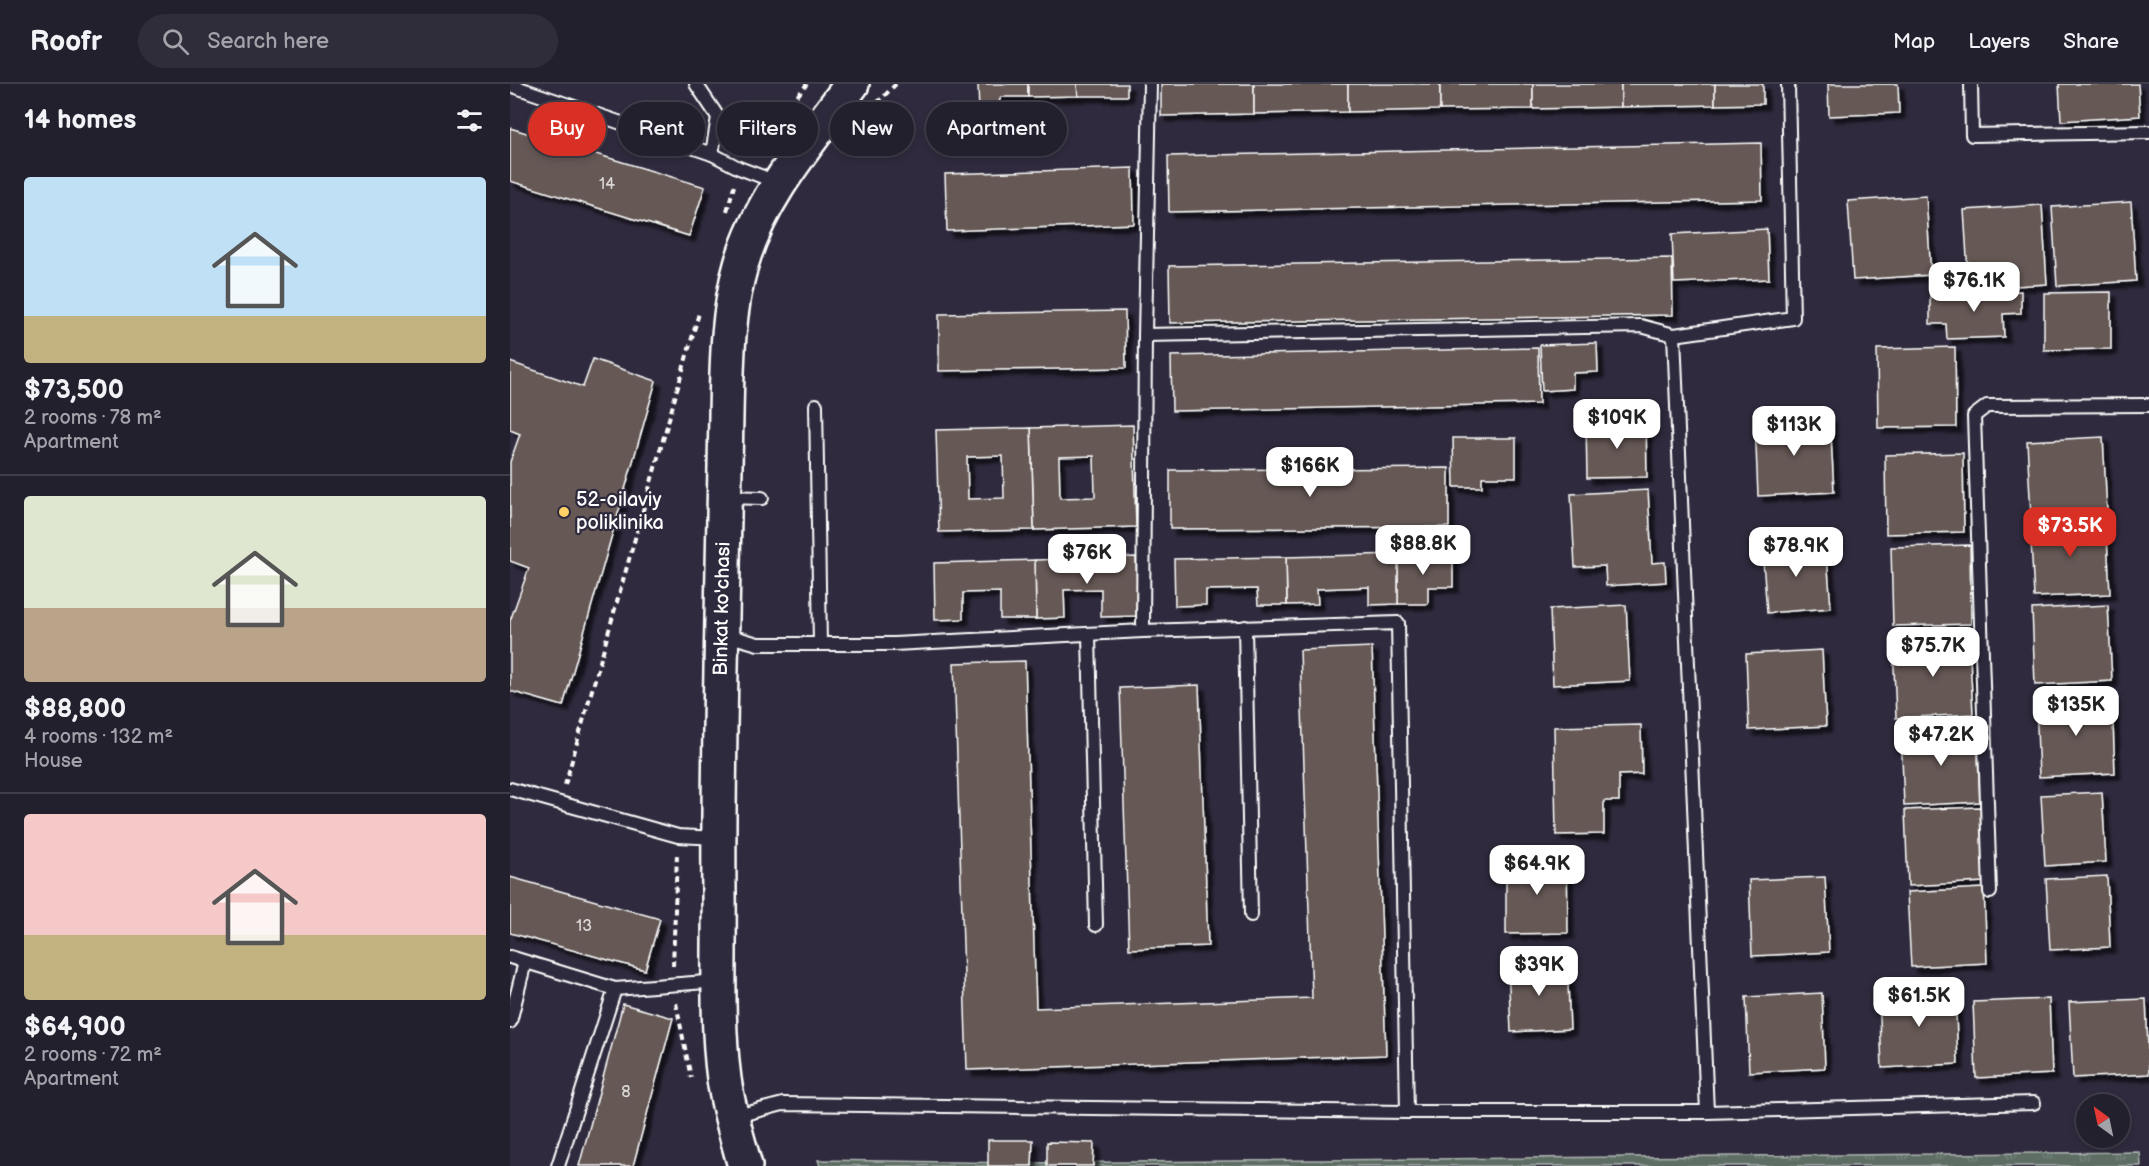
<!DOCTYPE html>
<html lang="en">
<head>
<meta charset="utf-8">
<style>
	body { margin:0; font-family:"Balsamiq Sans",sans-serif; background:#2f2d3a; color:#f1f3f6; height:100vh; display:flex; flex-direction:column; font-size:22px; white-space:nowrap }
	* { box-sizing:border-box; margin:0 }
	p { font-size:20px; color:#a3a3aa }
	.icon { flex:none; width:33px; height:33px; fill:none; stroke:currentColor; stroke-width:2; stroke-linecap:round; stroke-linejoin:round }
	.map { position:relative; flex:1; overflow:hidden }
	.sheet { display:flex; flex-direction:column; background:#23202e; width:510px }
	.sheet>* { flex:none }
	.top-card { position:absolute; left:18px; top:18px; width:570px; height:54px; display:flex; gap:12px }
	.needle { width:39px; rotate:327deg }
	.controls { position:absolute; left:1566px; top:1010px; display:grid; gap:12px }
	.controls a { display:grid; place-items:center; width:54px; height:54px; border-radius:50%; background:#23202e; box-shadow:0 3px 9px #0003,0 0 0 2px #403e4a; font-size:30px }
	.price { position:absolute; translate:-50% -51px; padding:0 14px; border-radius:12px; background:#fff; color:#222; font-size:20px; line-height:39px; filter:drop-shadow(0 2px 3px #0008) }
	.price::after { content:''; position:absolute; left:50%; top:36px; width:18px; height:14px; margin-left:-9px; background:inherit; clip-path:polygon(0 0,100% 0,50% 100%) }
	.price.selected { background:#d93025; color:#fff }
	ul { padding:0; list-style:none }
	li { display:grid; align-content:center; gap:12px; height:318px; padding:0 24px }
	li+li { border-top:2px solid #403e4a }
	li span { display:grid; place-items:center; height:186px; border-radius:6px; color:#555 }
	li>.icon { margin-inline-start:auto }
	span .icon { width:108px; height:108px; fill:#fffc; stroke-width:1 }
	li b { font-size:26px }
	h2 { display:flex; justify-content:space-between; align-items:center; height:72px; padding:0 24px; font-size:26px }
	.chip { padding:0 21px; border-radius:27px; background:#23202e; box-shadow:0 3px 9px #0003,0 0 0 2px #403e4a; font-size:21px; line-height:54px }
	.chip.selected { background:#d93025; color:#fff }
	header { display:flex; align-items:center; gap:36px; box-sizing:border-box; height:84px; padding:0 30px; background:#23202e; border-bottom:2px solid #403e4a }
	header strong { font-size:28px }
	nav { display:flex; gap:33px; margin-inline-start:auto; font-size:21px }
	.search { width:420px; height:54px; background:#2f2d3a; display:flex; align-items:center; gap:15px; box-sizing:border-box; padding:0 21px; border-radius:33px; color:#a3a3aa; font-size:22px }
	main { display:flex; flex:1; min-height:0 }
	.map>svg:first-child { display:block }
	.grass { fill:url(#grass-tufts); stroke:#aeb6b2; stroke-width:1.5 }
	.building { fill:#655954; stroke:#fff; stroke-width:1.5; fill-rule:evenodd; filter:url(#shadow) }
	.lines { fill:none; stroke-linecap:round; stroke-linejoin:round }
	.lane-casing { stroke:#fff; stroke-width:16 }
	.secondary-casing { stroke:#fff; stroke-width:38 }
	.path { stroke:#fff; stroke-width:4; stroke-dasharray:6 4.5; stroke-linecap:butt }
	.lane { stroke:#2f2a3d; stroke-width:12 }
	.secondary { stroke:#2f2a3d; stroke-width:33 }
	.poi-dot { fill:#ffd166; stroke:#2f2a3d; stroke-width:2 }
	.labels { text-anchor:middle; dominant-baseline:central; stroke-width:4.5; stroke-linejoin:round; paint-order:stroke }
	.number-label { font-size:16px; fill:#d8d6d4 }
	.poi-label { font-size:20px; fill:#fff; stroke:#2f2a3d; text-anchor:start }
	.street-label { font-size:20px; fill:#fff; stroke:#2f2a3d }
</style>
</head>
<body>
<header>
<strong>Roofr</strong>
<div class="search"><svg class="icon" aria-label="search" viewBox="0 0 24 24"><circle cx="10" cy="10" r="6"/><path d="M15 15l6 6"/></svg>Search here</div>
<nav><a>Map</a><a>Layers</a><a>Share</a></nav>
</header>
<main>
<section class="sheet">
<h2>14 homes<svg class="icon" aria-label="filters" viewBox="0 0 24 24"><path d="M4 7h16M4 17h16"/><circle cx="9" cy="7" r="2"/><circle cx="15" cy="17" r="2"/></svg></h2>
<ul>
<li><span style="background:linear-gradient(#bfe0f5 75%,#c2b280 0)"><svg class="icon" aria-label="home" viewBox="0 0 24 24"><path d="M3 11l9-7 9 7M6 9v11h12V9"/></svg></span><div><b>$73,500</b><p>2 rooms · 78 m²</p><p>Apartment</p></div></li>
<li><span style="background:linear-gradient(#dfe7d0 60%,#b9a48a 0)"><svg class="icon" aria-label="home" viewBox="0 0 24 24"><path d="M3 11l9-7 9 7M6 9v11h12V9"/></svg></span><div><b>$88,800</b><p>4 rooms · 132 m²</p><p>House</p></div></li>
<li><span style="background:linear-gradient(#f6c9c9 65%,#c2b280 0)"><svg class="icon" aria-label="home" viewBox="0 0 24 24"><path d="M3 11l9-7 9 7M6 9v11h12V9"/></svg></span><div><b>$64,900</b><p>2 rooms · 72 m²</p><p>Apartment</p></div></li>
</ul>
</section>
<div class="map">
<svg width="1639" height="1082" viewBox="0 0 1639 1082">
	<defs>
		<pattern id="grass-tufts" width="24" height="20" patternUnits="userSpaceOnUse" patternTransform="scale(1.5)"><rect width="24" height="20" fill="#5e6e65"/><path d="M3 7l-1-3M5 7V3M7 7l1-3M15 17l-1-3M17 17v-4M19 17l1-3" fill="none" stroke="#76847c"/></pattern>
		<filter id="shadow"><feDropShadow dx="5.5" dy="5.5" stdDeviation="1.5" flood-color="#0009"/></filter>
	</defs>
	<rect width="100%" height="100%" fill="#2f2a3d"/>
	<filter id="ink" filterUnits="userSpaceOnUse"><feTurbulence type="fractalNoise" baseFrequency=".0167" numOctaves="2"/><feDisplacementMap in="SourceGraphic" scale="12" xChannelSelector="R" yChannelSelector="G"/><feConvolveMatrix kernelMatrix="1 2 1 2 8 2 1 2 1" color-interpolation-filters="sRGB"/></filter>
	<g filter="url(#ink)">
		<!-- grass -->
		<path class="grass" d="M 1630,1068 L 1631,1082 L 310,1082 L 308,1076 L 511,1079 Z"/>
		<!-- building -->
		<g class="building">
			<path d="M 468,0 L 518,0 L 518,13 L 491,13 L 485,29 L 469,29 Z"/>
			<path d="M 518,0 L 567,0 L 568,12 L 518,13 Z"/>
			<path d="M 567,0 L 617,0 L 617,12 L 568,12 Z"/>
			<path d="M 651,0 L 744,0 L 744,30 L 651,32 Z"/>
			<path d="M 744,0 L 838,0 L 838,28 L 744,30 Z"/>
			<path d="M 838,0 L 930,0 L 930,26 L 838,28 Z"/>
			<path d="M 930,0 L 1023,0 L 1023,25 L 930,26 Z"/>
			<path d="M 1023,0 L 1111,0 L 1111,23 L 1023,25 Z"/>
			<path d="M 1111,0 L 1205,0 L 1205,21 L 1111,23 Z"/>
			<path d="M 1205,0 L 1253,0 L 1253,20 L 1205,21 Z"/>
			<path d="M 1318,0 L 1388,0 L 1389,29 L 1319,32 Z"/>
			<path d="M 1549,0 L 1628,0 L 1630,32 L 1551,37 Z"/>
			<path d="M 0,44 L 195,103 L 179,152 L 0,97 Z"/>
			<path d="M 1251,59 L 1252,116 L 659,128 L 658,72 Z"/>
			<path d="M 623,84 L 624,140 L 437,147 L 435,90 Z"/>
			<path d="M 1416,112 L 1421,191 L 1343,196 L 1338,117 Z"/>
			<path d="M 1621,118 L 1626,197 L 1547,202 L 1542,123 Z"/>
			<path d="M 1532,121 L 1537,200 L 1459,205 L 1454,126 Z"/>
			<path d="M 1257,145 L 1259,195 L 1164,199 L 1162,150 Z"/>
			<path d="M 1162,174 L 1163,231 L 660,239 L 659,182 Z"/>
			<path d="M 1511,207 L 1511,229 L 1493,230 L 1494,253 L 1437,255 L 1436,240 L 1420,240 L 1420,210 Z"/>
			<path d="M 1601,208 L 1601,265 L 1534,266 L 1534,209 Z"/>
			<path d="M 615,227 L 616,284 L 429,287 L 429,230 Z"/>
			<path d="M 1087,259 L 1088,288 L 1063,289 L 1063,305 L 1032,307 L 1030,261 Z"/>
			<path d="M 1445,263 L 1446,343 L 1368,344 L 1367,265 Z"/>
			<path d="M 1028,264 L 1029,320 L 662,327 L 661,272 Z"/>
			<path d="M 83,275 L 146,297 L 53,622 L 0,607 L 0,537 L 19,484 L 0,477 L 0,378 L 10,350 L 0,346 L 0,278 L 73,303 Z"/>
			<path d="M 1320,333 L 1324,408 L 1248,412 L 1245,337 Z"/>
			<path d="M 1136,338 L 1137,393 L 1077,394 L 1076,339 Z"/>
			<path d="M 623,341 L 626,443 L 524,446 L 521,344 ZM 584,372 L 585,413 L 550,414 L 549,373 Z"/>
			<path d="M 521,344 L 524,446 L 429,448 L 426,346 ZM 493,372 L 494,414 L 458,415 L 457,373 Z"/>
			<path d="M 1593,353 L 1597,428 L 1521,432 L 1517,357 Z"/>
			<path d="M 943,354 L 1006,354 L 1006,393 L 972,393 L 972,403 L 944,403 Z"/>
			<path d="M 1453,369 L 1454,448 L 1376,450 L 1375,371 Z"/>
			<path d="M 939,384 L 939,443 L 660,445 L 660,386 Z"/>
			<path d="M 1138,406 L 1142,479 L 1155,478 L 1156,498 L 1096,502 L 1095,482 L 1065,483 L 1061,410 Z"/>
			<path d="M 1596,434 L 1600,510 L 1524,513 L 1520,438 Z"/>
			<path d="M 1316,459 L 1321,524 L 1257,529 L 1252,464 Z"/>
			<path d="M 1460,461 L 1461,540 L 1383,542 L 1381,463 Z"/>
			<path d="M 943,469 L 943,503 L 918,503 L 918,520 L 888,520 L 888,470 Z"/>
			<path d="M 888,470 L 888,520 L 859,521 L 859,503 L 807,505 L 808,520 L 777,521 L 776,473 Z"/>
			<path d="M 626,473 L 628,532 L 591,533 L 591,505 L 554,506 L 555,534 L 526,535 L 525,476 Z"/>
			<path d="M 776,473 L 777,521 L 748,521 L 747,505 L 696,506 L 696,521 L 665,522 L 664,475 Z"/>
			<path d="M 525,476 L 526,535 L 490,535 L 490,508 L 453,509 L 453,535 L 425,536 L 424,479 Z"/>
			<path d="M 1116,521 L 1120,597 L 1043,601 L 1040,525 Z"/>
			<path d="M 1598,521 L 1602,597 L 1525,601 L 1522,525 Z"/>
			<path d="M 1459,555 L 1463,630 L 1386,634 L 1383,558 Z"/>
			<path d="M 862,563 L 876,971 L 457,986 L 444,579 L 515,577 L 526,924 L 802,914 L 790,566 Z"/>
			<path d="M 1312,566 L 1316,642 L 1239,646 L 1236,570 Z"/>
			<path d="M 689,601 L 698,862 L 619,865 L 610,604 Z"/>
			<path d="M 1602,614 L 1605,689 L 1529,693 L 1526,618 Z"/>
			<path d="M 1131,641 L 1132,690 L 1109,691 L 1109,717 L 1094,717 L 1094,750 L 1046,751 L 1044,643 Z"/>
			<path d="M 1467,643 L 1470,718 L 1394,722 L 1391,647 Z"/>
			<path d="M 1592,708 L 1596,778 L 1535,782 L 1531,711 Z"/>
			<path d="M 1471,723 L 1474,798 L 1398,802 L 1395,726 Z"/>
			<path d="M 1057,774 L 1058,849 L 996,850 L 996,775 Z"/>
			<path d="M 1597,792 L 1600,863 L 1540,866 L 1536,795 Z"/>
			<path d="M 0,793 L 150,835 L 135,886 L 0,849 Z"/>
			<path d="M 1315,793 L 1319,868 L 1242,872 L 1239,796 Z"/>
			<path d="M 1474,804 L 1477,879 L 1401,883 L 1397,808 Z"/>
			<path d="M 1057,878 L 1060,945 L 1001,948 L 998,881 Z"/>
			<path d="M 1445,904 L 1448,980 L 1372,984 L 1369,908 Z"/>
			<path d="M 1312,909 L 1315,984 L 1239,988 L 1236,913 Z"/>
			<path d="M 1539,915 L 1542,990 L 1466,994 L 1463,918 Z"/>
			<path d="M 1636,915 L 1639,990 L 1563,994 L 1559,918 Z"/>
			<path d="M 113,920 L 163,934 L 123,1082 L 69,1082 Z"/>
			<path d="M 478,1056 L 523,1056 L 522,1082 L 478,1082 Z"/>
			<path d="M 537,1058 L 584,1059 L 583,1082 L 537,1082 Z"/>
		</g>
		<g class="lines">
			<defs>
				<g id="lane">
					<path d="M 186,0 L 208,33 L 202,70 L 229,84 L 269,99"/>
					<path d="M 640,0 L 635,251 L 633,547 L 888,539 L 897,1028"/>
					<path d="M 1461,0 L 1462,51 L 1639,48"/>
					<path d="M 0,1 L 202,70"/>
					<path d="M 635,251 L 1131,242 L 1164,251"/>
					<path d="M 306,321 L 310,560"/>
					<path d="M 215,413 L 252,414"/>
					<path d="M 735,543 L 741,831"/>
					<path d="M 213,550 L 248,560 L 384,560 L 633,547"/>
					<path d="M 579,551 L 586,841"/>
					<path d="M 0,705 L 168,752 L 207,754"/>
					<path d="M 1480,808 L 1464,332 L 1477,322 L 1639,321"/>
					<path d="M 0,873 L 105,905 L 48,1082"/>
					<path d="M 105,905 L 209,897"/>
					<path d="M 0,938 L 15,878"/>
					<path d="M 1197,1028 L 1164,251 L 1283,234 L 1278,0"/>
					<path d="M 223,1033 L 273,1020 L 897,1028 L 1197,1028 L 1524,1019"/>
				</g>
				<g id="secondary">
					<path id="s1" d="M 235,1082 C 227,1053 218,1024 214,995 C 206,934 210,871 209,809 C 208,701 211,592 213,483 C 214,433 215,382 216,332 C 217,282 217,229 231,181 C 251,112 300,57 342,0"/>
				</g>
			</defs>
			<!-- lane casing -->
			<use href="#lane" class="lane-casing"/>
			<!-- secondary casing -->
			<use href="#secondary" class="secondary-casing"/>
			<!-- path -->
			<g class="path">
				<path d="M 367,19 L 386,0"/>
				<path d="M 241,69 L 297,0"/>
				<path d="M 217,127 L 224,102"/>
				<path d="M 55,701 L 189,229"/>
				<path d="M 163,882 L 167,770"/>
				<path d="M 166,919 L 181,994"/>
			</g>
			<!-- lane -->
			<use href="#lane" class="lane"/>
			<!-- secondary -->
			<use href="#secondary" class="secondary"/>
		</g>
	</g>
	<!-- markers -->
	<circle class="poi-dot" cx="54" cy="428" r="6"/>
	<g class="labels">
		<!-- number labels -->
		<g class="number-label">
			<text x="97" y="100">14</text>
			<text x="74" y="842">13</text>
			<text x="116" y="1008">8</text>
		</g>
		<!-- poi labels -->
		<g class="poi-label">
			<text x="66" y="416">52-oilaviy<tspan x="66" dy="23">poliklinika</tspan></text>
		</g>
		<!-- street labels -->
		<g class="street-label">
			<text stroke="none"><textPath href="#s1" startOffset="560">Binkat ko'chasi</textPath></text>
		</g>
	</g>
</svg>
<div class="controls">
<a><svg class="needle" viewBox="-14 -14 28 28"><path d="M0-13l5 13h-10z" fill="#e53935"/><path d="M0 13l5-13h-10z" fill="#a3a3aa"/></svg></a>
</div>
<b class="price" style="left:1464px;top:229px">$76.1K</b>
<b class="price" style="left:1107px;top:366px">$109K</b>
<b class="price" style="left:1284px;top:373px">$113K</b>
<b class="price" style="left:800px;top:414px">$166K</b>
<b class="price selected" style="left:1560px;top:474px">$73.5K</b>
<b class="price" style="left:913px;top:492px">$88.8K</b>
<b class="price" style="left:1286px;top:494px">$78.9K</b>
<b class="price" style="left:577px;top:501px">$76K</b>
<b class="price" style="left:1423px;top:594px">$75.7K</b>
<b class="price" style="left:1566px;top:653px">$135K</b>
<b class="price" style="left:1431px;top:683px">$47.2K</b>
<b class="price" style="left:1027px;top:812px">$64.9K</b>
<b class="price" style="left:1029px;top:913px">$39K</b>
<b class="price" style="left:1409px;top:944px">$61.5K</b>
<div class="top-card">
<a class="chip selected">Buy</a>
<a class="chip">Rent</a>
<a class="chip">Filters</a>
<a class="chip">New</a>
<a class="chip">Apartment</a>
</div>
</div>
</main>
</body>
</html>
